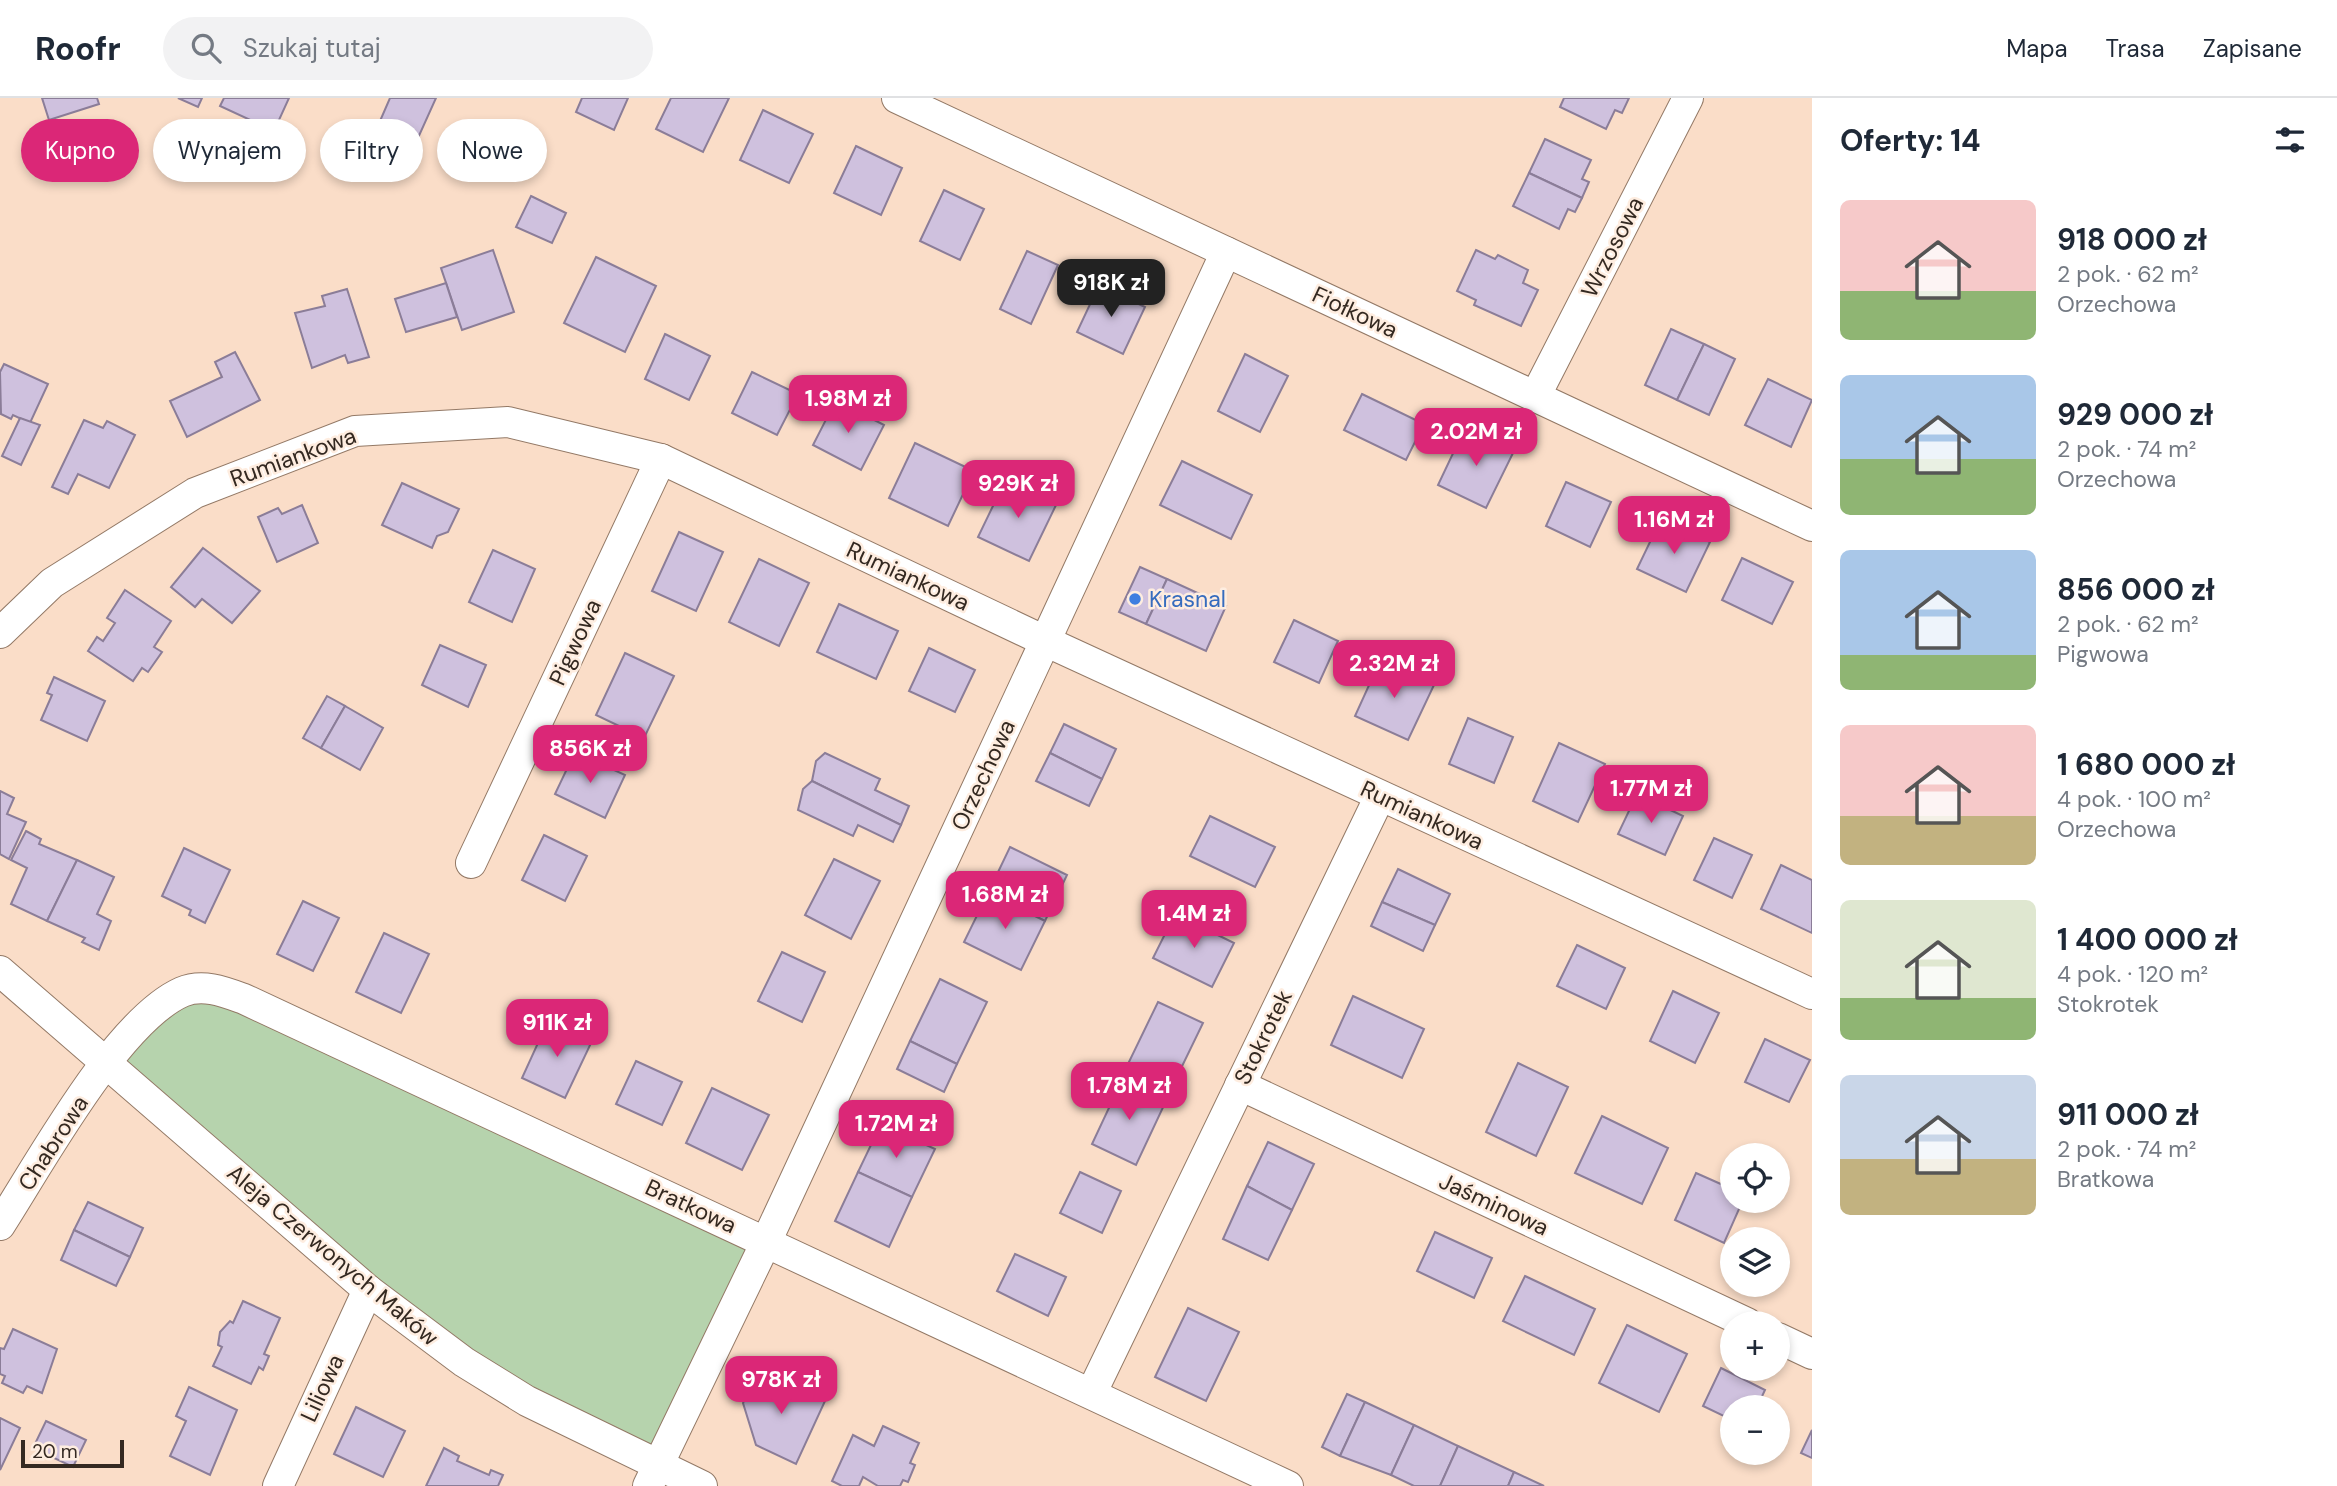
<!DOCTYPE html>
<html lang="pl">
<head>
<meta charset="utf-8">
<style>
	body { margin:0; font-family:"DM Sans",sans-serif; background:#f2f2f3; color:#1f2937; height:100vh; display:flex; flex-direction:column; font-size:26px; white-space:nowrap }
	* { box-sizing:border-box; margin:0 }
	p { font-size:23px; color:#747a83 }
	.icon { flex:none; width:38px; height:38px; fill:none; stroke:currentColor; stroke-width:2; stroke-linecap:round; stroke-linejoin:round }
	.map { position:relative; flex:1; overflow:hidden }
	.sheet { display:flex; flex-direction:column; background:#fff; width:525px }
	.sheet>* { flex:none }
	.banner { position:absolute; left:21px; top:21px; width:665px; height:63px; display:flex; gap:14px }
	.fabs { position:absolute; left:1720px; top:1045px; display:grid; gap:14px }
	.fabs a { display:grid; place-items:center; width:70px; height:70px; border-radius:50%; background:#fff; box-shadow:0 4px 10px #0003; font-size:35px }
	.scale { position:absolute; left:21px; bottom:18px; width:103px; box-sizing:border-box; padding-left:7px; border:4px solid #342921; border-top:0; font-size:19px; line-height:24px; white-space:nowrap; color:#342921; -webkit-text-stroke:5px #feede0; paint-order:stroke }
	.price { position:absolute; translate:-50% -60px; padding:0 16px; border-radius:14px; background:#db2777; color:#fff; font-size:23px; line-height:46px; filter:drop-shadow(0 2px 4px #0008) }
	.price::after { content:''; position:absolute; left:50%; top:42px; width:21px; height:16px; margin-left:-10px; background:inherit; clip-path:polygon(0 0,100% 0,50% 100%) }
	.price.active { background:#222; color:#fff }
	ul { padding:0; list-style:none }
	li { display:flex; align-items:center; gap:21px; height:175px; padding:0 28px }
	li span { display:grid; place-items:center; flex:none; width:196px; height:140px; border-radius:10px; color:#555 }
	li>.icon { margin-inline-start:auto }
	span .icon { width:84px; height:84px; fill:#fffc; stroke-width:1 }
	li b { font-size:30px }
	h2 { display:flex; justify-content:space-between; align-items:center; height:84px; padding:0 28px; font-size:30px }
	.pill { padding:0 24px; border-radius:32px; background:#fff; box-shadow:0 4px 10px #0003; font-size:24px; line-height:63px }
	.pill.active { background:#db2777; color:#fff }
	header { display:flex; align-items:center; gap:42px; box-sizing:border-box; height:98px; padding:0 35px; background:#fff; border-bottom:2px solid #e0e1e3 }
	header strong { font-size:33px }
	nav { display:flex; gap:38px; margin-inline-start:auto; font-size:24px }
	.search { width:490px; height:63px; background:#f2f2f3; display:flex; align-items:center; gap:18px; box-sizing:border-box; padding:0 24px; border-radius:38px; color:#747a83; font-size:26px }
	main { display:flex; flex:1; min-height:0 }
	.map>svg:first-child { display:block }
	.green { fill:#b6d3ad }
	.building { fill:#cfc1de; stroke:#8b7d98; stroke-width:2 }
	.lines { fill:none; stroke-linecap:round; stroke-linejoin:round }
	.minor-casing { stroke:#937966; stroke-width:32 }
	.minor { stroke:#fff; stroke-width:30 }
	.shop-dot { fill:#3f7fe0; stroke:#feede0; stroke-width:2.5 }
	.labels { text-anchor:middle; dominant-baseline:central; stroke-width:5; stroke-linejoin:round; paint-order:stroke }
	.street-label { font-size:23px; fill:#342921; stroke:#feede0 }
	.shop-label { font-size:23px; fill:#366cbe; stroke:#feede0; text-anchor:start }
</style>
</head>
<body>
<header>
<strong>Roofr</strong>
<div class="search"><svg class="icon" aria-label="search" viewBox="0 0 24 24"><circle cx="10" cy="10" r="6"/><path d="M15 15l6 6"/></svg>Szukaj tutaj</div>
<nav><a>Mapa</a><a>Trasa</a><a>Zapisane</a></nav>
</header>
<main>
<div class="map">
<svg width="1812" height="1388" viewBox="0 0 1812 1388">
	<rect width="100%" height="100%" fill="#faddc8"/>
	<!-- green -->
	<path class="green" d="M 212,892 L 765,1143 L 657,1366 L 369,1188 L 111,962 L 158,912 Z"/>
	<!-- building -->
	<g class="building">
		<path d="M 42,0 L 97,0 L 99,6 L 49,22 Z"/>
		<path d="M 178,0 L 202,0 L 198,9 Z"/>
		<path d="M 224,0 L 289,0 L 274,33 L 220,8 Z"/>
		<path d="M 390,0 L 436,0 L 418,40 L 380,23 Z"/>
		<path d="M 582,0 L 628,0 L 614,32 L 576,14 Z"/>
		<path d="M 671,0 L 729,0 L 703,54 L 656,31 Z"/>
		<path d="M 1564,0 L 1629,0 L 1622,15 L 1615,12 L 1606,31 L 1560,9 Z"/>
		<path d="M 763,12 L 813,36 L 789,85 L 740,62 Z"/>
		<path d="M 1545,41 L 1591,62 L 1582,81 L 1589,84 L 1582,100 L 1529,75 Z"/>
		<path d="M 856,48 L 902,70 L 881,117 L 834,95 Z"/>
		<path d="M 1529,75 L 1582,100 L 1575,114 L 1568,111 L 1559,131 L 1513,108 Z"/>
		<path d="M 944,92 L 984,111 L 960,162 L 920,143 Z"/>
		<path d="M 531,98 L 566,115 L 552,145 L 516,129 Z"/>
		<path d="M 493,152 L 514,214 L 462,232 L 441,170 Z"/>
		<path d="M 1476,152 L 1495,161 L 1498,157 L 1528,172 L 1523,185 L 1538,192 L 1521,228 L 1474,207 L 1476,202 L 1457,193 Z"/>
		<path d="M 1027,153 L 1058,167 L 1031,226 L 1000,211 Z"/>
		<path d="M 596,159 L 656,188 L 625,254 L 564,225 Z"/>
		<path d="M 446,185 L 457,219 L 406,234 L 395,201 Z"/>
		<path d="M 1099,187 L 1145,209 L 1123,256 L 1077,234 Z"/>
		<path d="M 347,191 L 369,259 L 348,265 L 345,257 L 312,270 L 295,215 L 325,208 L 322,198 Z"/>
		<path d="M 1671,231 L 1704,246 L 1677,302 L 1645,287 Z"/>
		<path d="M 665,236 L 710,258 L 689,302 L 645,281 Z"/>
		<path d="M 1704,246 L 1735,261 L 1709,317 L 1677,302 Z"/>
		<path d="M 235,254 L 260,302 L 187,339 L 170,303 L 222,279 L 215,264 Z"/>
		<path d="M 1245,256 L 1288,278 L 1260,334 L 1218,313 Z"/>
		<path d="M 4,266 L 48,286 L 30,325 L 13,317 L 11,321 L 1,316 L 0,274 Z"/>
		<path d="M 752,274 L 798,296 L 777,337 L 732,315 Z"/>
		<path d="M 1768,281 L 1812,302 L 1791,349 L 1745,327 Z"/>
		<path d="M 1362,296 L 1424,326 L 1406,362 L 1344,332 Z"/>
		<path d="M 836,302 L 884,327 L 861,372 L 813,347 Z"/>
		<path d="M 20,320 L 40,327 L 21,367 L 2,358 Z"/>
		<path d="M 84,322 L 103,330 L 107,323 L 135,337 L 109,390 L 78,376 L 68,396 L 52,389 Z"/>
		<path d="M 1465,330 L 1514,353 L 1486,410 L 1438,387 Z"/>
		<path d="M 915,345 L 974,373 L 948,428 L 889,400 Z"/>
		<path d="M 1182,363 L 1252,397 L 1231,441 L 1160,407 Z"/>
		<path d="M 1006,381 L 1057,405 L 1029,463 L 978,439 Z"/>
		<path d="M 1566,384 L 1611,404 L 1590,449 L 1546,428 Z"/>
		<path d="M 402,385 L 459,411 L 448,434 L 437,438 L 432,450 L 382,427 Z"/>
		<path d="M 302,407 L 318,445 L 277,464 L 258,419 L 278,410 L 282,416 Z"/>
		<path d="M 1661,421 L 1710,444 L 1686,494 L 1637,471 Z"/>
		<path d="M 679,434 L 723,454 L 696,513 L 652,493 Z"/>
		<path d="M 203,450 L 260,493 L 232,525 L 202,501 L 195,509 L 171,489 Z"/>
		<path d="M 493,452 L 535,471 L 512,524 L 469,504 Z"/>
		<path d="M 1742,460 L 1793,484 L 1772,526 L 1722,502 Z"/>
		<path d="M 759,461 L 809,485 L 779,548 L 729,524 Z"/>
		<path d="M 1140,469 L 1167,481 L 1146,526 L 1119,514 Z"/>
		<path d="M 1167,481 L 1226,508 L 1206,553 L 1146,526 Z"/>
		<path d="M 125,492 L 171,523 L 154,549 L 162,554 L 148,574 L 142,570 L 133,583 L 88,553 L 97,539 L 103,543 L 115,525 L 107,520 Z"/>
		<path d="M 839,506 L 898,533 L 876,581 L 817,554 Z"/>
		<path d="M 1294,522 L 1338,543 L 1319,585 L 1274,564 Z"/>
		<path d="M 440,547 L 486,567 L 468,609 L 422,587 Z"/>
		<path d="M 929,550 L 975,572 L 955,614 L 909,593 Z"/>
		<path d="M 625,555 L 674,578 L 644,640 L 596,617 Z"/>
		<path d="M 1380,563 L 1434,587 L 1408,642 L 1355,618 Z"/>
		<path d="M 54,579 L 105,603 L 87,643 L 41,622 L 52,597 L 47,595 Z"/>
		<path d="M 327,598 L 345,608 L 321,650 L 303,640 Z"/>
		<path d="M 345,608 L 383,630 L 360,672 L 321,650 Z"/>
		<path d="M 1468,620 L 1513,639 L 1494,685 L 1449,666 Z"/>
		<path d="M 1064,626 L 1116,651 L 1102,681 L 1050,655 Z"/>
		<path d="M 1559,645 L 1605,666 L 1578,724 L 1533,703 Z"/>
		<path d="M 575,654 L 625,677 L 605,720 L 555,696 Z"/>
		<path d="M 825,655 L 880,681 L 875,692 L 909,708 L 901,727 L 812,683 L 816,663 Z"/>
		<path d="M 1050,655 L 1102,681 L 1089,708 L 1036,683 Z"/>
		<path d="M 812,683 L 901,727 L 893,744 L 858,727 L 853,738 L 798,712 L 803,691 Z"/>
		<path d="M 0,693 L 14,700 L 7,716 L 26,724 L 9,761 L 0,756 Z"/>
		<path d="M 1637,696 L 1683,718 L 1665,757 L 1618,736 Z"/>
		<path d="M 1210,718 L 1275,749 L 1255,789 L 1190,758 Z"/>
		<path d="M 26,733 L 41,741 L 39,746 L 77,762 L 47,823 L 11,806 L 27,770 L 11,762 Z"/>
		<path d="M 544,737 L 587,758 L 565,803 L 522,782 Z"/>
		<path d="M 1714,740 L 1752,757 L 1732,800 L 1694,782 Z"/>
		<path d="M 1010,749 L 1067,777 L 1045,823 L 988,795 Z"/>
		<path d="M 184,750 L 230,772 L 205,825 L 189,817 L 191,812 L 162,798 Z"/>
		<path d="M 834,761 L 880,783 L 851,841 L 805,817 Z"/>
		<path d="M 77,762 L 114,779 L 97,816 L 111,823 L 99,852 L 82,844 L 85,840 L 47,823 Z"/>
		<path d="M 1781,767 L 1812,782 L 1812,835 L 1761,811 Z"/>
		<path d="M 1398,771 L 1450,796 L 1435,827 L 1382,804 Z"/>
		<path d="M 988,795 L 1045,823 L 1021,872 L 964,844 Z"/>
		<path d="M 303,803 L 339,820 L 313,873 L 277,856 Z"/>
		<path d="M 1382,804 L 1435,827 L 1423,853 L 1371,828 Z"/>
		<path d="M 1175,816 L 1234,845 L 1212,889 L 1153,860 Z"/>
		<path d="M 384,835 L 429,856 L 401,915 L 356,894 Z"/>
		<path d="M 1577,847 L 1625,870 L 1606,911 L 1557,888 Z"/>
		<path d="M 782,854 L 825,874 L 802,924 L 758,903 Z"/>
		<path d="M 940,881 L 987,904 L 957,966 L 910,943 Z"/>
		<path d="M 1673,893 L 1719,915 L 1695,965 L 1650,943 Z"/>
		<path d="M 1353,898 L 1424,931 L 1402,980 L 1331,947 Z"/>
		<path d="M 1158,904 L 1203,925 L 1172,989 L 1127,968 Z"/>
		<path d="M 548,923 L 592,943 L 565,1000 L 522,980 Z"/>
		<path d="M 1765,941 L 1810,962 L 1789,1004 L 1745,984 Z"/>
		<path d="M 910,943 L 957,966 L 944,994 L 897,971 Z"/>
		<path d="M 636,963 L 682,984 L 662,1027 L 616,1006 Z"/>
		<path d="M 1518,965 L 1568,989 L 1536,1058 L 1486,1034 Z"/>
		<path d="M 1122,982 L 1166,1003 L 1136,1067 L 1092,1046 Z"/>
		<path d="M 712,990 L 769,1017 L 742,1072 L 686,1045 Z"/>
		<path d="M 1602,1018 L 1668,1050 L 1642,1106 L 1575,1075 Z"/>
		<path d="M 881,1026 L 935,1051 L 912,1099 L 858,1074 Z"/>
		<path d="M 1268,1044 L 1314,1066 L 1292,1112 L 1247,1088 Z"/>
		<path d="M 858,1074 L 912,1099 L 889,1149 L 835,1123 Z"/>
		<path d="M 1080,1074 L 1121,1093 L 1102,1135 L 1060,1115 Z"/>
		<path d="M 1696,1075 L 1732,1091 L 1732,1102 L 1743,1102 L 1724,1145 L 1675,1122 Z"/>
		<path d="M 1247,1088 L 1292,1112 L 1268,1162 L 1223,1141 Z"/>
		<path d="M 88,1104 L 143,1130 L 130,1159 L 74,1132 Z"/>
		<path d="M 74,1132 L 130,1159 L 116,1188 L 61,1162 Z"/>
		<path d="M 1435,1134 L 1492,1160 L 1474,1200 L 1417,1173 Z"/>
		<path d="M 1015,1156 L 1066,1179 L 1048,1218 L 997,1193 Z"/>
		<path d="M 1525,1178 L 1595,1211 L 1574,1257 L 1503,1223 Z"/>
		<path d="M 243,1203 L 280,1220 L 264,1256 L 269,1258 L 263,1272 L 259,1269 L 251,1286 L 213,1268 L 222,1249 L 218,1247 L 220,1234 L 230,1223 L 233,1225 Z"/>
		<path d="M 1188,1210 L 1239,1234 L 1206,1303 L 1155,1279 Z"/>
		<path d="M 1627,1227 L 1687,1256 L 1659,1314 L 1599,1285 Z"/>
		<path d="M 13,1231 L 57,1251 L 42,1295 L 27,1288 L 23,1295 L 2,1285 L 5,1278 L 0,1276 L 0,1250 L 4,1251 Z"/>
		<path d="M 1721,1270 L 1765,1292 L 1757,1309 L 1732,1309 L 1732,1322 L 1703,1308 Z"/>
		<path d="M 759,1272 L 825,1303 L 796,1366 L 756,1347 L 743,1305 Z"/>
		<path d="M 189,1289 L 237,1312 L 210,1377 L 170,1358 L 186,1323 L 176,1318 Z"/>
		<path d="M 1347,1296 L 1365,1304 L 1340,1358 L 1322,1349 Z"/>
		<path d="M 1365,1304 L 1414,1327 L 1391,1377 L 1340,1358 Z"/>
		<path d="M 356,1309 L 405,1333 L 383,1379 L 334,1356 Z"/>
		<path d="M 0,1320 L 20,1330 L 0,1372 Z"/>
		<path d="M 46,1323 L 86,1342 L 73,1369 L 33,1350 Z"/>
		<path d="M 1414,1327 L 1458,1348 L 1440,1388 L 1414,1388 L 1391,1377 Z"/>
		<path d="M 883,1328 L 919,1345 L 910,1365 L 915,1367 L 908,1384 L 903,1382 L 900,1388 L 878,1388 L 863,1379 L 859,1388 L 842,1388 L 832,1383 L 853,1337 L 874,1348 Z"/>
		<path d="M 1812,1332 L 1812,1360 L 1801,1355 Z"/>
		<path d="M 1458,1348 L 1514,1374 L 1508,1388 L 1440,1388 Z"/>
		<path d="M 444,1350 L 459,1358 L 457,1363 L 489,1377 L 491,1372 L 503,1377 L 498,1388 L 426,1388 Z"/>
		<path d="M 1514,1374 L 1544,1388 L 1508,1388 Z"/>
	</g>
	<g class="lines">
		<defs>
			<g id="minor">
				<path d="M 897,0 L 1812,428"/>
				<path d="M 1536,297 L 1688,0"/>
				<path d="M 0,535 L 52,485 L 195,395 L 355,333 L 508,324 L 661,361 L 1045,543 L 1812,896"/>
				<path d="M 471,765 L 661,361"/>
				<path d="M 0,873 L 368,1192 L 464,1264 L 527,1303 L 702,1388"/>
				<path d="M 1240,987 L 1747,1225"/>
				<path d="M 0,1127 C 40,1065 117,923 182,894 C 203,885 225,894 244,901 L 1288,1388"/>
				<path d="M 1778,1240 L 1812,1256"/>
				<path d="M 1092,1294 L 1380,698"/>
				<path d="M 278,1388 L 368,1192"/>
				<path d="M 648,1388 L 767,1142 L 1226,154"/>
			</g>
		</defs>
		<!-- minor casing -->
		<use href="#minor" class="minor-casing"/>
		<!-- minor -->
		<use href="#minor" class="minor"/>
	</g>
	<!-- markers -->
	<circle class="shop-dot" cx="1135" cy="501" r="7"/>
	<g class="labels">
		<!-- street labels -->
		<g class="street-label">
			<text transform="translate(1612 149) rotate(-63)">Wrzosowa</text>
			<text transform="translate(1355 214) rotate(25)">Fiołkowa</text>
			<text transform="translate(293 359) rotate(-20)">Rumiankowa</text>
			<text transform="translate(908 478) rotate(25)">Rumiankowa</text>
			<text transform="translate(575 544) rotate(-65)">Pigwowa</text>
			<text transform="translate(983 677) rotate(-65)">Orzechowa</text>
			<text transform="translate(1422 717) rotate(25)">Rumiankowa</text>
			<text transform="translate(1263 939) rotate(-64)">Stokrotek</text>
			<text transform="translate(53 1045) rotate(-57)">Chabrowa</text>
			<text transform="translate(1494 1106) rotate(25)">Jaśminowa</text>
			<text transform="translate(691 1108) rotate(25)">Bratkowa</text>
			<text transform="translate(333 1157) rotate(40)">Aleja Czerwonych Maków</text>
			<text transform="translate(322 1290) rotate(-65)">Liliowa</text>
		</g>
		<!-- shop labels -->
		<g class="shop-label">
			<text x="1149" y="501">Krasnal</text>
		</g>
	</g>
</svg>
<div class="fabs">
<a><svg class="icon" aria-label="locate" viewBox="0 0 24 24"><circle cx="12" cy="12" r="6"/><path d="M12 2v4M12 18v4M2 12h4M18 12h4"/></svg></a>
<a><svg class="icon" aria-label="layers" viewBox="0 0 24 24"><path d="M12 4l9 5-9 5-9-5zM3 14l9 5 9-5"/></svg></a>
<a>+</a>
<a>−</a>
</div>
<div class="scale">20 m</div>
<b class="price active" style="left:1111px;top:221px">918K zł</b>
<b class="price" style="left:848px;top:337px">1.98M zł</b>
<b class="price" style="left:1476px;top:370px">2.02M zł</b>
<b class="price" style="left:1018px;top:422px">929K zł</b>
<b class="price" style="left:1674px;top:458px">1.16M zł</b>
<b class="price" style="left:1394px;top:602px">2.32M zł</b>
<b class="price" style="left:590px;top:687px">856K zł</b>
<b class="price" style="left:1651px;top:727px">1.77M zł</b>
<b class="price" style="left:1005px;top:833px">1.68M zł</b>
<b class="price" style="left:1194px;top:852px">1.4M zł</b>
<b class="price" style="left:557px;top:961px">911K zł</b>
<b class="price" style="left:1129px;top:1024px">1.78M zł</b>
<b class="price" style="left:896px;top:1062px">1.72M zł</b>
<b class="price" style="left:781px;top:1318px">978K zł</b>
<div class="banner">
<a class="pill active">Kupno</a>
<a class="pill">Wynajem</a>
<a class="pill">Filtry</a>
<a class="pill">Nowe</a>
</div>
</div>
<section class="sheet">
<h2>Oferty: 14<svg class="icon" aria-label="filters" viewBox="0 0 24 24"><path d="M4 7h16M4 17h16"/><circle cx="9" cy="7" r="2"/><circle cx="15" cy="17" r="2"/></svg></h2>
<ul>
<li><span style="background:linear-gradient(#f6c9c9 65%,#8fb573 0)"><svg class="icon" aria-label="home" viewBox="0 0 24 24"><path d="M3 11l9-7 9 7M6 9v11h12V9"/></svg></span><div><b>918 000 zł</b><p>2 pok. · 62 m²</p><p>Orzechowa</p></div></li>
<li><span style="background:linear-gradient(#a9c7e8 60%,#8fb573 0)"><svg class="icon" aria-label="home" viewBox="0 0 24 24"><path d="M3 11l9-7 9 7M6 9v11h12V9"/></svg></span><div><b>929 000 zł</b><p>2 pok. · 74 m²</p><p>Orzechowa</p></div></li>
<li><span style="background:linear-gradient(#a9c7e8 75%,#8fb573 0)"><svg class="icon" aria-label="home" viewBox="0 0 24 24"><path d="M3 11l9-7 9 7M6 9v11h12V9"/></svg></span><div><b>856 000 zł</b><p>2 pok. · 62 m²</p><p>Pigwowa</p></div></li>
<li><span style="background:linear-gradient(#f6c9c9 65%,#c2b280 0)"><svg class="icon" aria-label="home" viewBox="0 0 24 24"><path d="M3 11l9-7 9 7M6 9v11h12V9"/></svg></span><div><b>1 680 000 zł</b><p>4 pok. · 100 m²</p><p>Orzechowa</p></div></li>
<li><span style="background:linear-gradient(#dfe7d0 70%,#8fb573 0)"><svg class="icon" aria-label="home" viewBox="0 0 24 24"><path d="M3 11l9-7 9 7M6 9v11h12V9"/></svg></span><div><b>1 400 000 zł</b><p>4 pok. · 120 m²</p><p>Stokrotek</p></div></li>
<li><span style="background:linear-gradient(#c9d6e8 60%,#c2b280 0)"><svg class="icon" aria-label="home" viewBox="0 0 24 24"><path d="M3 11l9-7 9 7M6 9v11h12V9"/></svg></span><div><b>911 000 zł</b><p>2 pok. · 74 m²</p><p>Bratkowa</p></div></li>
</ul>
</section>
</main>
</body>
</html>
